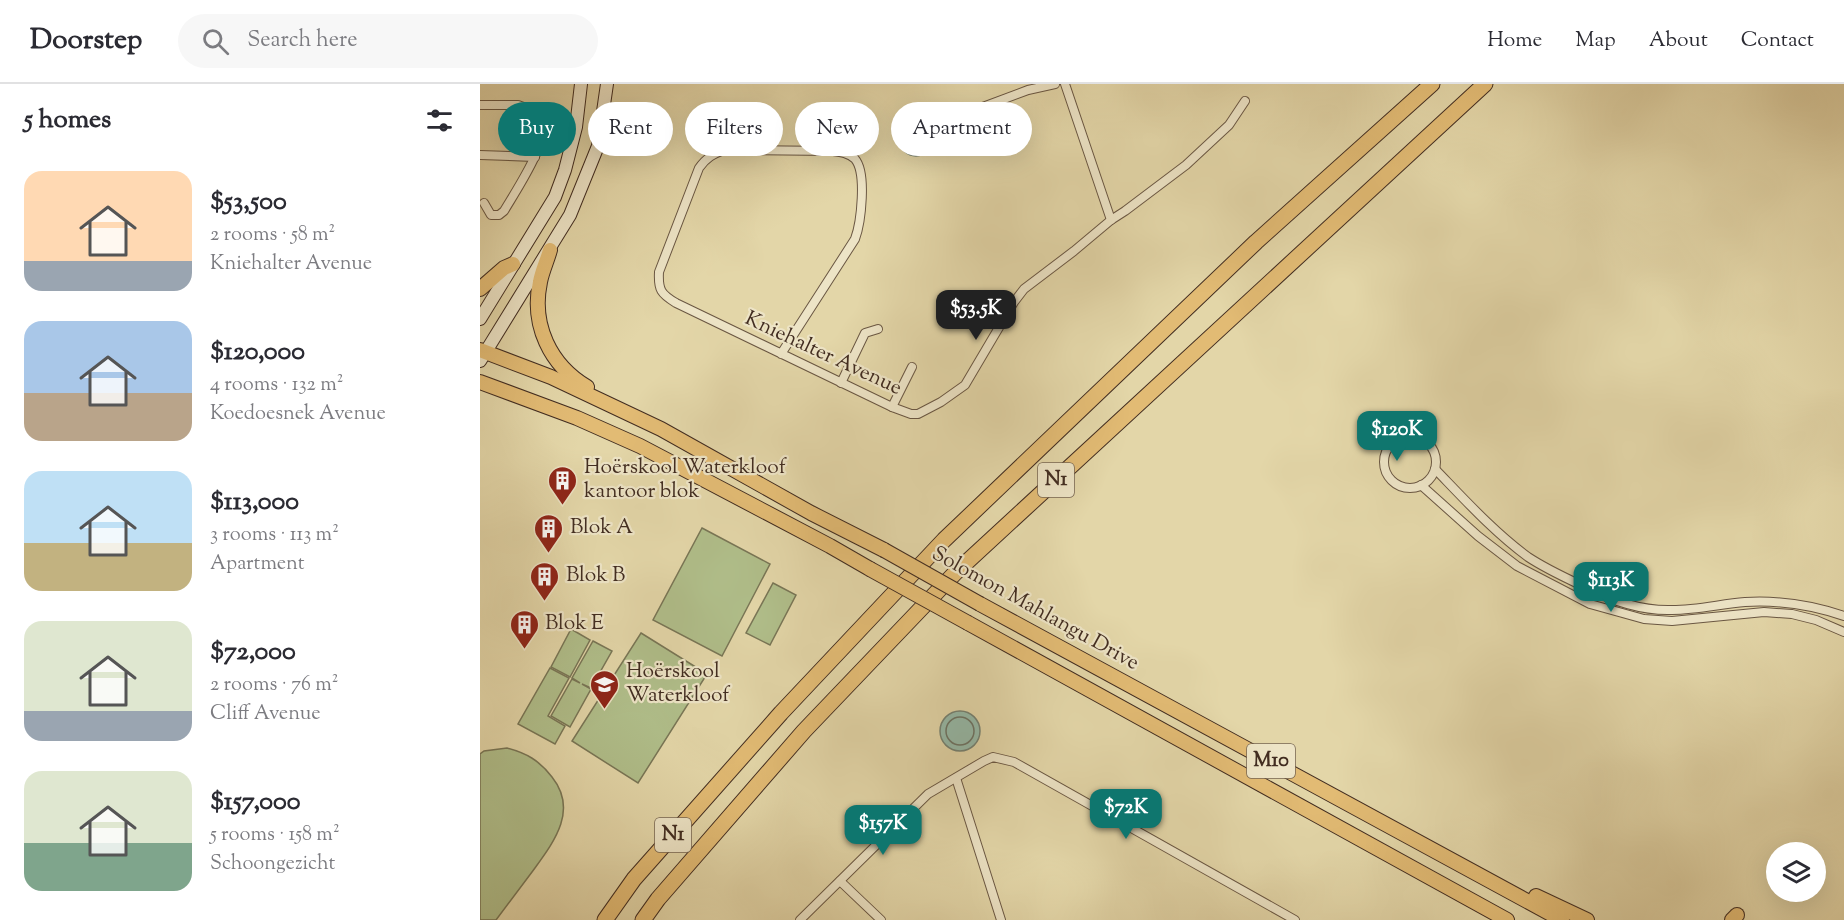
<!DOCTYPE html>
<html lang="en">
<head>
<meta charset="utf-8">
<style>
	body { margin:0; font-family:"Sorts Mill Goudy",serif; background:#f7f7f7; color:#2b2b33; height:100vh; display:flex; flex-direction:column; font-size:22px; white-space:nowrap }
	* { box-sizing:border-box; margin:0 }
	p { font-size:20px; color:#7c7c81 }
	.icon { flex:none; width:33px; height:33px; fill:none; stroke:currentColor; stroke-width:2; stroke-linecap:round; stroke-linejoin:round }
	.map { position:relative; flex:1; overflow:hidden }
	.drawer { display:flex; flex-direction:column; background:#fff; width:480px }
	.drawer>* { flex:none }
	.hud { position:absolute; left:18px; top:18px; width:570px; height:54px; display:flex; gap:12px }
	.controls { position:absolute; left:1286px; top:758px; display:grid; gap:12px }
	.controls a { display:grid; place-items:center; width:60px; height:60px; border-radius:50%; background:#fff; box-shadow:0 6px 24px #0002; font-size:30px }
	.price { position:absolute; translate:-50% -51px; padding:0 14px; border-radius:12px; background:#0f766e; color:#fff; font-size:20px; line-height:39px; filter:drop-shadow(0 2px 3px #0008) }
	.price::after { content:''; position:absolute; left:50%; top:36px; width:18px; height:14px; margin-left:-9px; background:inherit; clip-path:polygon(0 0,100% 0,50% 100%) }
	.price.current { background:#222; color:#fff }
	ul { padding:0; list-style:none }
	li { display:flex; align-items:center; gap:18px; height:150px; padding:0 24px }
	li span { display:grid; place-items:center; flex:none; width:168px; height:120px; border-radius:18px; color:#555 }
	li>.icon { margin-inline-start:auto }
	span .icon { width:72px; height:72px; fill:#fffc; stroke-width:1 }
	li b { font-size:26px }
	h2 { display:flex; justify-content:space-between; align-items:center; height:72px; padding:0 24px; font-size:26px }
	.tag { padding:0 21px; border-radius:27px; background:#fff; box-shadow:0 6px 24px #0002; font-size:21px; line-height:54px }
	.tag.current { background:#0f766e; color:#fff }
	header { display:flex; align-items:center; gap:36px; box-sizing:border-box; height:84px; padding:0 30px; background:#fff; border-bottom:2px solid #e1e1e2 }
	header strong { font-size:28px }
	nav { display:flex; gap:33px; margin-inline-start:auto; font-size:21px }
	.search { width:420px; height:54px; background:#f7f7f7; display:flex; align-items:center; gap:15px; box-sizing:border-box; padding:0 21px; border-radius:33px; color:#7c7c81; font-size:22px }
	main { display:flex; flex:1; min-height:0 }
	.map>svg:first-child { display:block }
	.green { fill:#b0be8a; stroke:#797656; stroke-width:1.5 }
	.water { fill:#95b9a8; stroke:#748172; stroke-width:1.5 }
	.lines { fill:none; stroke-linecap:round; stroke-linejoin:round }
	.shore { stroke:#6c7364; stroke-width:1.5 }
	.street-casing { stroke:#6a5743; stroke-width:10 }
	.secondary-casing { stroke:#422d21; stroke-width:14 }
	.primary-casing { stroke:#422d21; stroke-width:16 }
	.highway-casing { stroke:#422d21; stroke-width:17 }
	.street { stroke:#ede4c6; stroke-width:8 }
	.secondary { stroke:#ede4c6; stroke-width:12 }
	.primary { stroke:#e2bb74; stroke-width:14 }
	.highway { stroke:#e2bb74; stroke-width:15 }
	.primary-bridge-casing { stroke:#422d21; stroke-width:16; stroke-linecap:butt }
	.primary-bridge { stroke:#e2bb74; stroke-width:14 }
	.labels { text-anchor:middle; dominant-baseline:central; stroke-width:4.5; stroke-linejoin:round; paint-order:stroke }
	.shield { fill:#ede4c6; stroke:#756452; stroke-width:1.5 }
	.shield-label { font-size:20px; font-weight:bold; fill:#422d21 }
	.street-label { font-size:21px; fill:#422d21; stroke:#ede4c6 }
	.poi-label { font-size:21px; fill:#422d21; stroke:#ede4c6; text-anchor:start }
</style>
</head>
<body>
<header>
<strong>Doorstep</strong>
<div class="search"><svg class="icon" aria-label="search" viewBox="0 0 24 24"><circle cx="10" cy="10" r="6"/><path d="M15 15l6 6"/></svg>Search here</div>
<nav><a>Home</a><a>Map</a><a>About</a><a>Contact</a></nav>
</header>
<main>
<section class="drawer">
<h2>5 homes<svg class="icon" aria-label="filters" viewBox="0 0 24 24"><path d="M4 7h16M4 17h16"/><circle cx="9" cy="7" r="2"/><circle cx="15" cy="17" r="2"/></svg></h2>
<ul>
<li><span style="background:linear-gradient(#ffd9b3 75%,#9aa5b1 0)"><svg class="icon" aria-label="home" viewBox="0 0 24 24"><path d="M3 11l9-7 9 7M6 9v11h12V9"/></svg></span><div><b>$53,500</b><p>2 rooms · 58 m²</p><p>Kniehalter Avenue</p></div></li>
<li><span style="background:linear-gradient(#a9c7e8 60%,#b9a48a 0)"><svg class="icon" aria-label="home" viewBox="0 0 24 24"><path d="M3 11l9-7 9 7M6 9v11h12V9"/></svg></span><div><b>$120,000</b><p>4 rooms · 132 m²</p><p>Koedoesnek Avenue</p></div></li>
<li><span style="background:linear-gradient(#bfe0f5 60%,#c2b280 0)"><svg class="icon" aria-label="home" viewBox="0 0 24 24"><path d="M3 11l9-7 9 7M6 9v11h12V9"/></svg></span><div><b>$113,000</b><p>3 rooms · 113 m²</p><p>Apartment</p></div></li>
<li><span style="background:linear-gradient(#dfe7d0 75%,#9aa5b1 0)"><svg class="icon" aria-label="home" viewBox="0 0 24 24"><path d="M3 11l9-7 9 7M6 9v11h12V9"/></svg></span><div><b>$72,000</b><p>2 rooms · 76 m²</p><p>Cliff Avenue</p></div></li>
<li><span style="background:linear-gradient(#dfe7d0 60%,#7fa58c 0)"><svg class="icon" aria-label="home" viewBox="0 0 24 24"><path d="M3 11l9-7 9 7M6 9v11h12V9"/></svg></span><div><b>$157,000</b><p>5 rooms · 158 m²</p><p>Schoongezicht</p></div></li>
</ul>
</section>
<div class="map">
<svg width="1364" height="836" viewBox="0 0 1364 836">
	<rect width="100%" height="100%" fill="#e3d6a8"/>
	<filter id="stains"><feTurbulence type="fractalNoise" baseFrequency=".00333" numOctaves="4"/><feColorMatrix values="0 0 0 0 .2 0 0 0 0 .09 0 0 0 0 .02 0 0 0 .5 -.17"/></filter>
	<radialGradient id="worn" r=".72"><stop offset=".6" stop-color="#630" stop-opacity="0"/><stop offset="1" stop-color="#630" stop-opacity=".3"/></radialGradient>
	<!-- green -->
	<g class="green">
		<path d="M 222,444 L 290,480 L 242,572 L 173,536 Z"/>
		<path d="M 293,499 L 316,511 L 290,561 L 266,549 Z"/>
		<path d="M 91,545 L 110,556 L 90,593 L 71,583 Z"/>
		<path d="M 161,549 L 227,590 L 158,699 L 92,657 Z"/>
		<path d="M 113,557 L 132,567 L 111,604 L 102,600 L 111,605 L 90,643 L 71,632 L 92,595 L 100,599 L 92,594 Z"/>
		<path d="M 70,584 L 89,594 L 68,632 L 85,642 L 75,660 L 38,640 Z"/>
		<path d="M 27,664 C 46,669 59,676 72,693 C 99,727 73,759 52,788 C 40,804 28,820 16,836 L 0,836 L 0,670 L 4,667 Z"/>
	</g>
	<!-- water -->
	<g class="water">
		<circle cx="436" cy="56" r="16"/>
		<circle cx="480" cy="647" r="20"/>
	</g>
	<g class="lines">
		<!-- shore -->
		<g class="shore">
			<circle cx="436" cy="56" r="10"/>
			<circle cx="480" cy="647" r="14"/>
		</g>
		<defs>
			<g id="street">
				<path d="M 585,0 L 631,136"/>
				<path d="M 0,21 L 38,21 L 62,30 C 74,51 35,108 24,127 L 19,131 L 11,131 L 4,119"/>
				<path d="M 492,27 L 548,6 L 575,0"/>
				<path d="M 0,71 L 55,73"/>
				<path d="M 301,270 L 375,155 C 381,139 387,89 375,75 C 369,69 361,68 353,67 L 244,66 C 233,70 226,74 219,84 L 179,188 C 178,206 181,210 196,219 L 412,323 L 431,330 L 438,330 L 461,318 L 485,301 L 534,218 L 544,205 L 594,167 L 631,136 L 645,127 L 706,81 L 749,41 L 765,17"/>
				<path d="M 361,299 L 385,249 L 398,245"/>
				<path d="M 412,323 L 432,283"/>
				<circle cx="930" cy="378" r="26"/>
				<path d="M 955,385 C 985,416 1014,448 1048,473 C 1066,485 1086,494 1105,503 C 1132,517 1162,527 1192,526 C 1217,526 1241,520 1265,518 C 1299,516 1332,521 1364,532"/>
				<path d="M 941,401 L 998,452 L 1037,482 L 1110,520 L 1164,535 L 1192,537 L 1284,528 L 1312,530 L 1336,536 L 1364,548"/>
				<path d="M 476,694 L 521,836"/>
				<path d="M 360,797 L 401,836"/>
				<path d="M 320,836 L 448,710 L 504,677 L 513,673 L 534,678 L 815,836"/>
			</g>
			<g id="secondary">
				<path d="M 0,235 L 75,113 L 85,86 L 96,43 L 101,0"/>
				<path d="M 0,277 L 90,131 L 118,62 L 127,0"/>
			</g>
			<g id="primary">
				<path d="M 70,166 C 67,177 62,187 60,198 C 51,241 70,281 107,303"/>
				<path d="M 0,205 L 24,184 L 33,180"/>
				<path d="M 0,266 L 71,293 L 181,345 L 331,429 L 404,466"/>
				<path d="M 0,298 L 97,334 L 160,362 L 350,462 L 390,485"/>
				<path d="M 500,520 L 1082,836"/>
				<path d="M 488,539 L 1027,836"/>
				<path d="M 1056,812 L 1107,836"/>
				<path d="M 1252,836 L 1257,831"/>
			</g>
			<g id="highway">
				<path d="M 125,836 L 154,795 L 301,629 L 464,456 L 776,158 L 952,0"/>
				<path d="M 163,836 L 178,815 L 324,647 L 476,488 L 1005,0"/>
			</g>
		</defs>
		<!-- street casing -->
		<use href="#street" class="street-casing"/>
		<!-- secondary casing -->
		<use href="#secondary" class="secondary-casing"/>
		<!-- primary casing -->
		<use href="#primary" class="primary-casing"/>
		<!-- highway casing -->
		<use href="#highway" class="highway-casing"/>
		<!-- street -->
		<use href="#street" class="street"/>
		<!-- secondary -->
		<use href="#secondary" class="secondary"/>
		<!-- primary -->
		<use href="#primary" class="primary"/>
		<!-- highway -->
		<use href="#highway" class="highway"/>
		<defs>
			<g id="primary-bridge">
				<path d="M 404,466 L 500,520"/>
				<path d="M 390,485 L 488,539"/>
			</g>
		</defs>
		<!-- primary-bridge casing -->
		<use href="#primary-bridge" class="primary-bridge-casing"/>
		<!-- primary-bridge -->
		<use href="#primary-bridge" class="primary-bridge"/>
	</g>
	<!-- icons -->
	<defs>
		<symbol id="building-pin" viewBox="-11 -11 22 30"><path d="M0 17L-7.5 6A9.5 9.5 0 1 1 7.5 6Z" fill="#8f2418" stroke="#ede4c6"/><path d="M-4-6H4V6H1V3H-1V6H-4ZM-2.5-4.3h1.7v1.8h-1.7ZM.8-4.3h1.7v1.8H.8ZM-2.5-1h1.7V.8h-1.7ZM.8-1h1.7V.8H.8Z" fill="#fff"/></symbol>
		<symbol id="school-pin" viewBox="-11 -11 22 30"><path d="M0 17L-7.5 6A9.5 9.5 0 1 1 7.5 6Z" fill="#8f2418" stroke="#ede4c6"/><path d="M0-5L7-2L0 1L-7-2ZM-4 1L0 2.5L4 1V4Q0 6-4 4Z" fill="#fff"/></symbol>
	</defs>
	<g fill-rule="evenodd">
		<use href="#building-pin" x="66" y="380" width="33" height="45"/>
		<use href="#building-pin" x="52" y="428" width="33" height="45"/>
		<use href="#building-pin" x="48" y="476" width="33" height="45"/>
		<use href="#building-pin" x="28" y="524" width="33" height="45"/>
		<use href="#school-pin" x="108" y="584" width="33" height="45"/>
	</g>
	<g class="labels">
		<!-- shield labels -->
		<g class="shield">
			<rect x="558" y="379" width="36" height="34" rx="4.5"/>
			<rect x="767" y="660" width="48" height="34" rx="4.5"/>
			<rect x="175" y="734" width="36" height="34" rx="4.5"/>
		</g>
		<g class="shield-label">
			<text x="576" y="396">N1</text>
			<text x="791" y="677">M10</text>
			<text x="193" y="751">N1</text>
		</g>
		<!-- street labels -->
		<g class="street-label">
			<text transform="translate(343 270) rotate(25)">Kniehalter Avenue</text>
			<text transform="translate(555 525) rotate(29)">Solomon Mahlangu Drive</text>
		</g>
		<!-- poi labels -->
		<g class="poi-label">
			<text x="104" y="384">Hoërskool Waterkloof<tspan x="104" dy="24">kantoor blok</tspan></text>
			<text x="90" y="444">Blok A</text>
			<text x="86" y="492">Blok B</text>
			<text x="65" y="540">Blok E</text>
			<text x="146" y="588">Hoërskool<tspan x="146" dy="24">Waterkloof</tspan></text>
		</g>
	</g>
	<rect width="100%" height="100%" filter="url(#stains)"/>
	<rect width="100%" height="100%" fill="url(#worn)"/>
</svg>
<div class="controls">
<a><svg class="icon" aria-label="layers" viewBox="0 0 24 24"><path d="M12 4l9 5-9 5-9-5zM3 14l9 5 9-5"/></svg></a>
</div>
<b class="price current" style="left:496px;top:257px">$53.5K</b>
<b class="price" style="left:917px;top:378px">$120K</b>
<b class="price" style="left:1131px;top:529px">$113K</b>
<b class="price" style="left:646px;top:756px">$72K</b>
<b class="price" style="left:403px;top:772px">$157K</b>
<div class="hud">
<a class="tag current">Buy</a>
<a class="tag">Rent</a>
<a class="tag">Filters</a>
<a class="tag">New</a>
<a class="tag">Apartment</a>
</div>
</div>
</main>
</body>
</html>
